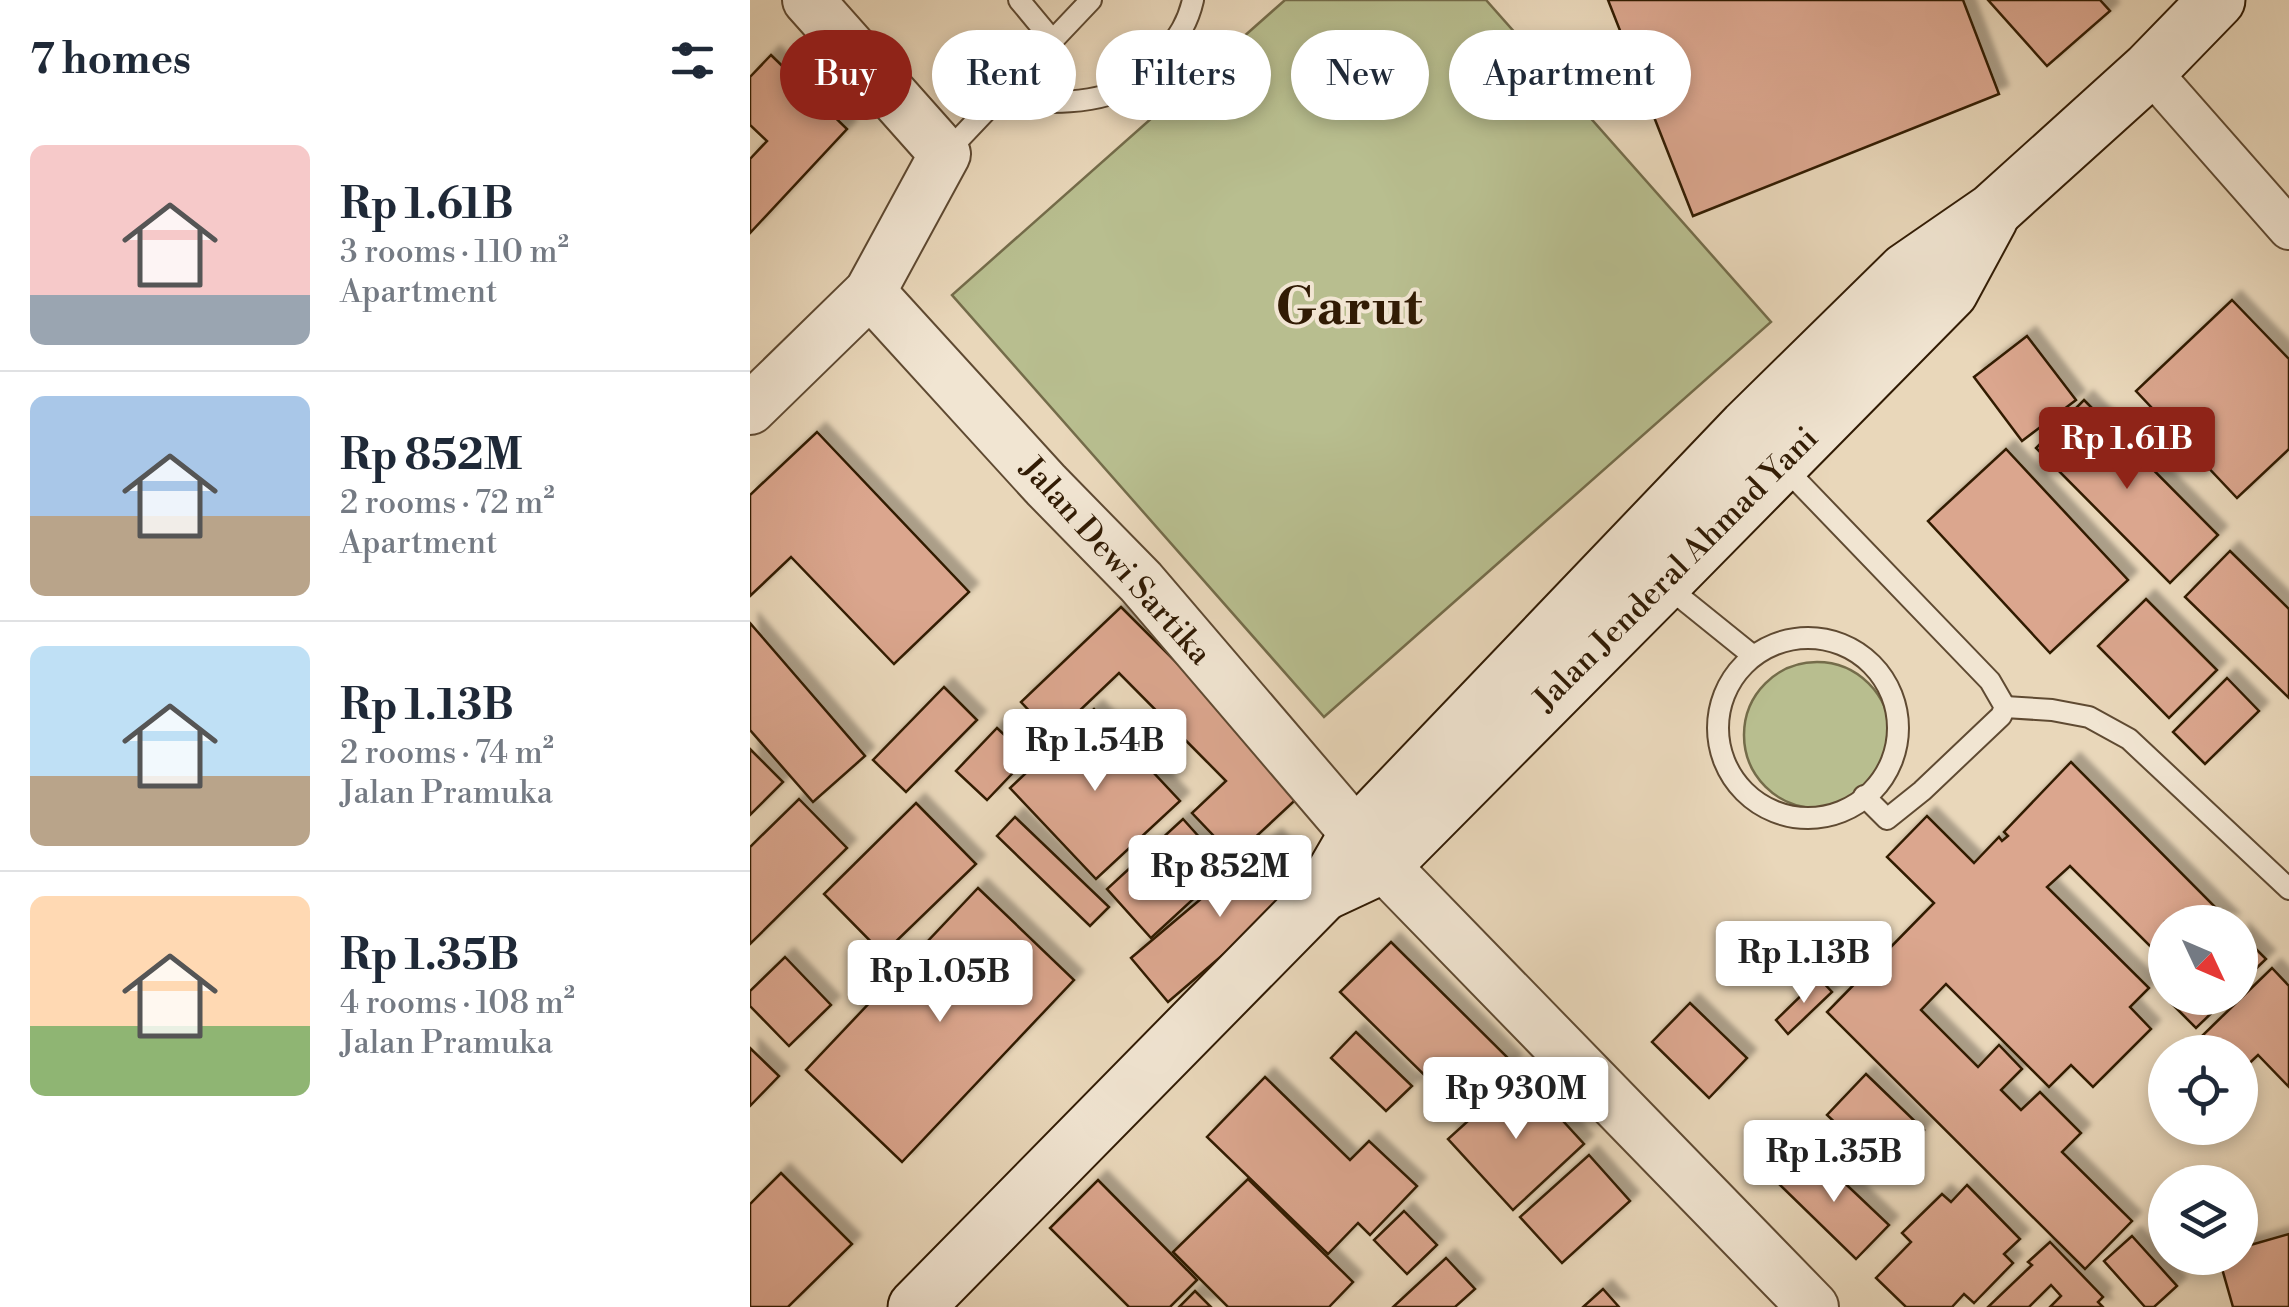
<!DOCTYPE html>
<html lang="en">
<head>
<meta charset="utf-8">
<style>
	body { margin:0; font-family:"Libre Bodoni",serif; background:#f6f6f7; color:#1f2937; height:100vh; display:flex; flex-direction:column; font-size:38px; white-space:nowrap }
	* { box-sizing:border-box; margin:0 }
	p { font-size:32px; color:#747a83 }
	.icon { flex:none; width:55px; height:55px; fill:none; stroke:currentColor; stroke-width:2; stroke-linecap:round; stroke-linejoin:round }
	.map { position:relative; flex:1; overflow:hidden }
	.details { display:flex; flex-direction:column; background:#fff; width:750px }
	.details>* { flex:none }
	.top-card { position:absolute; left:30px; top:30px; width:950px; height:90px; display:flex; gap:20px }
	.needle { width:65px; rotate:134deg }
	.tools { position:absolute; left:1398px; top:905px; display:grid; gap:20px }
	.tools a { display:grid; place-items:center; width:110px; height:110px; border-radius:50%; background:#fff; box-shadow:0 5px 15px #0003; font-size:50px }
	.price { position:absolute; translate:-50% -85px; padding:0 22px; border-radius:10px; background:#fff; color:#222; font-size:32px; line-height:65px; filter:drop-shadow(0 2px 5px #0008) }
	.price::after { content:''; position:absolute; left:50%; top:60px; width:30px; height:22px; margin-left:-15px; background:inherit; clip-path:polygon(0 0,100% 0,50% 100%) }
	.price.current { background:#8f2418; color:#fff }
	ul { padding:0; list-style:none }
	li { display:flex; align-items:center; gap:30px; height:250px; padding:0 30px }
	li+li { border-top:2px solid #e0e1e3 }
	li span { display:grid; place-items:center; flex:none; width:280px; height:200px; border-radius:15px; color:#555 }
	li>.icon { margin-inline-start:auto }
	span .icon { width:120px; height:120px; fill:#fffc; stroke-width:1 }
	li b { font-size:42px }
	h2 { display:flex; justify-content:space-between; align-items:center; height:120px; padding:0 30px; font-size:42px }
	.chip { padding:0 35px; border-radius:45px; background:#fff; box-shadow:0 5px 15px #0003; font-size:35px; line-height:90px }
	.chip.current { background:#8f2418; color:#fff }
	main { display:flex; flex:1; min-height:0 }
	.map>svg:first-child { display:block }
	.green { fill:#b8be8f; stroke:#746c4a; stroke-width:2.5 }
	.building { fill:#dba68e; stroke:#311b04; stroke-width:2.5; filter:url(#shadow) }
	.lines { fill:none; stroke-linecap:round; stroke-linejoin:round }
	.service-casing { stroke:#5f4a32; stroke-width:24 }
	.minor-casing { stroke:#5f4a32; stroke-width:44 }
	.tertiary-casing { stroke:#5f4a32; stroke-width:54 }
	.secondary-casing { stroke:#311b04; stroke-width:59 }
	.service { stroke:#f1e5d2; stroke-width:20 }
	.minor { stroke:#f1e5d2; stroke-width:40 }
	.tertiary { stroke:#f1e5d2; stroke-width:50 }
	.secondary { stroke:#f1e5d2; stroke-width:55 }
	.labels { text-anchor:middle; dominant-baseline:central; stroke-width:8; stroke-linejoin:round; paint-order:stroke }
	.street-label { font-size:32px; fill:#311b04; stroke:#f1e5d2 }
	.town-label { font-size:52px; font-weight:bold; fill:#311b04; stroke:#f1e5d2 }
</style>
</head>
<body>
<main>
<section class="details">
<h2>7 homes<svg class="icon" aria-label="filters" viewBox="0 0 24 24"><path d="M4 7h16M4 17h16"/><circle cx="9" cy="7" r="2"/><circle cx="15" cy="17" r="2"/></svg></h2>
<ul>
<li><span style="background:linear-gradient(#f6c9c9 75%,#9aa5b1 0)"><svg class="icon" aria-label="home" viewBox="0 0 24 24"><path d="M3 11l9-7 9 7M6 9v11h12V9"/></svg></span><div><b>Rp 1.61B</b><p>3 rooms · 110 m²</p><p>Apartment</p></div></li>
<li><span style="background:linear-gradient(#a9c7e8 60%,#b9a48a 0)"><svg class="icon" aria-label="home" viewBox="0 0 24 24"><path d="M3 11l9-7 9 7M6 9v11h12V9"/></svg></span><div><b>Rp 852M</b><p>2 rooms · 72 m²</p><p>Apartment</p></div></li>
<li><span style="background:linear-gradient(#bfe0f5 65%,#b9a48a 0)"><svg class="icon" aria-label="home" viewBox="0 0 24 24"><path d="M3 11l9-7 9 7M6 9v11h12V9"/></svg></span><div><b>Rp 1.13B</b><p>2 rooms · 74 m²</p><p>Jalan Pramuka</p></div></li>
<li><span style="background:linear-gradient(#ffd9b3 65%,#8fb573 0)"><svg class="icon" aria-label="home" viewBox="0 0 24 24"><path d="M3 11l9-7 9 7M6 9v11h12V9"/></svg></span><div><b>Rp 1.35B</b><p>4 rooms · 108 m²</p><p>Jalan Pramuka</p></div></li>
</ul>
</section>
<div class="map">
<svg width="1539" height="1307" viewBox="0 0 1539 1307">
	<defs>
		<filter id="shadow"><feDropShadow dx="9" dy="-9" stdDeviation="2.5" flood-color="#0004"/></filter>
	</defs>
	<rect width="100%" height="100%" fill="#e9d7ba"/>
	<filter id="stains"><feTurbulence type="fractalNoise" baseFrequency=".002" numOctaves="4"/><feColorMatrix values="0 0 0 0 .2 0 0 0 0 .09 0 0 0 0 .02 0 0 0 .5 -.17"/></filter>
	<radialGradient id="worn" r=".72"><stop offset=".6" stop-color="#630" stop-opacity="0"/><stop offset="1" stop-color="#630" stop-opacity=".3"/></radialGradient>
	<!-- green -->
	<g class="green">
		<path d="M 535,0 L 736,0 L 1021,322 L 574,717 L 202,295 Z"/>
		<circle cx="1067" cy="735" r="73"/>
	</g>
	<!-- building -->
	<g class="building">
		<path d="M 858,0 L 1213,0 L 1249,94 L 943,216 Z"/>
		<path d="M 1238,0 L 1350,0 L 1360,11 L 1297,66 Z"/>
		<path d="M 21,55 L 97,129 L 0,233 L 0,159 L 17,141 L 0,125 L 0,77 Z"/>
		<path d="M 1482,300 L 1539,359 L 1539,449 L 1487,498 L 1386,391 Z"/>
		<path d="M 1277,336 L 1326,400 L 1272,441 L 1224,377 Z"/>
		<path d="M 1334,400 L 1468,535 L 1420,583 L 1286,448 Z"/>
		<path d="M 67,432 L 219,592 L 144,664 L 41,557 L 0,596 L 0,495 Z"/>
		<path d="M 1256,449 L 1378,580 L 1300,653 L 1178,521 Z"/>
		<path d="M 1480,551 L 1539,609 L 1539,698 L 1435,597 Z"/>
		<path d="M 1396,599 L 1467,670 L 1419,718 L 1348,646 Z"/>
		<path d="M 371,607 L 555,791 L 484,857 L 442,813 L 476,781 L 369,673 L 303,736 L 271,702 Z"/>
		<path d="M 0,623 L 115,756 L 63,802 L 0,730 Z"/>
		<path d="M 1477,678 L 1509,711 L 1455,764 L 1423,732 Z"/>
		<path d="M 194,687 L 227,720 L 156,792 L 123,760 Z"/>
		<path d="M 344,709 L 430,801 L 346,879 L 260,788 Z"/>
		<path d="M 247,728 L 278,757 L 237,800 L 206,771 Z"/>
		<path d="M 0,749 L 33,782 L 0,815 Z"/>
		<path d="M 1321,762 L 1480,922 L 1415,922 L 1415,961 L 1320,866 L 1297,887 L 1399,988 L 1380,1007 L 1401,1029 L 1343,1087 L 1321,1065 L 1299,1087 L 1196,984 L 1171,1010 L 1228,1067 L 1249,1045 L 1272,1069 L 1251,1090 L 1271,1110 L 1290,1092 L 1331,1133 L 1312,1152 L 1382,1221 L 1335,1269 L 1077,1012 L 1184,903 L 1137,857 L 1177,816 L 1224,863 L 1249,837 L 1252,841 L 1258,836 L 1254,832 Z"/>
		<path d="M 49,799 L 97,848 L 0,944 L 0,847 Z"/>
		<path d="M 166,803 L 226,864 L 133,954 L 74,894 Z"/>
		<path d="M 265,817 L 359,907 L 340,926 L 247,836 Z"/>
		<path d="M 433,819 L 477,868 L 401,938 L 357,889 Z"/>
		<path d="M 523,838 L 559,881 L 418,1002 L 381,958 Z"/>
		<path d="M 228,888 L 324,980 L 152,1162 L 56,1070 Z"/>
		<path d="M 1490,933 L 1516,959 L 1490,984 Z"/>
		<path d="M 641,942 L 763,1063 L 713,1113 L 590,992 Z"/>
		<path d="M 35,957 L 81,1005 L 39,1046 L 0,1006 L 0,991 Z"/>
		<path d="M 1522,968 L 1539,986 L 1539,1087 L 1508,1055 L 1490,1072 L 1490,1052 L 1471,1052 L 1453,1035 Z"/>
		<path d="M 1069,978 L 1082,992 L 1038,1034 L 1026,1020 Z"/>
		<path d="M 1416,998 L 1477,998 L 1446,1028 Z"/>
		<path d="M 940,1003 L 997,1058 L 959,1098 L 902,1042 Z"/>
		<path d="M 606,1032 L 662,1086 L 636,1111 L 581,1058 Z"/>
		<path d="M 0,1048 L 29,1076 L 0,1106 Z"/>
		<path d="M 770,1074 L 834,1144 L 763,1210 L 698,1139 Z"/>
		<path d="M 1116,1074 L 1174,1130 L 1135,1170 L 1077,1115 Z"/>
		<path d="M 515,1077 L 600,1160 L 619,1141 L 667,1186 L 620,1235 L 608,1223 L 578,1254 L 457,1137 Z"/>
		<path d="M 1062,1152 L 1139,1225 L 1106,1259 L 1030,1185 Z"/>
		<path d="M 839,1155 L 880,1201 L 812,1263 L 770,1217 Z"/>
		<path d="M 31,1173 L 102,1244 L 38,1307 L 0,1307 L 0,1204 Z"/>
		<path d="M 498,1179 L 603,1282 L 579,1307 L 478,1307 L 423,1252 Z"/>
		<path d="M 348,1180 L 447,1280 L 420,1307 L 379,1307 L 300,1228 Z"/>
		<path d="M 1217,1185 L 1270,1239 L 1254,1254 L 1263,1263 L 1224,1303 L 1214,1294 L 1202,1307 L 1156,1307 L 1126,1278 L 1161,1242 L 1152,1233 L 1192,1194 L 1201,1202 Z"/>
		<path d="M 654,1211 L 687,1245 L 657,1274 L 624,1240 Z"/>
		<path d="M 1539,1234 L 1539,1307 L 1483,1307 L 1469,1258 L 1490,1258 L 1490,1248 Z"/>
		<path d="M 1382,1236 L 1427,1286 L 1404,1307 L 1395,1307 L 1354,1261 Z"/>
		<path d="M 1300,1242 L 1353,1297 L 1348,1302 L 1353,1307 L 1300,1307 L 1311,1296 L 1301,1285 L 1279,1307 L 1238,1307 L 1282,1265 L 1278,1262 Z"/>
		<path d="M 696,1258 L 725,1289 L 705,1307 L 643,1307 Z"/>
		<path d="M 853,1289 L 869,1307 L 833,1307 Z"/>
		<path d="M 445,1291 L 461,1307 L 429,1307 Z"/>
	</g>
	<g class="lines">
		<defs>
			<g id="service">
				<path d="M 269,0 L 303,41"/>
				<path d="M 249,99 C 293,103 348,107 387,82 C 397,75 405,63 414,54 C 429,36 438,22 443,0"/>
				<path d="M 195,154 L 341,0"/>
				<path d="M 1032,465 L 1240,681 L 1255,707 L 1251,716 L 1172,791 L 1137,819 L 1114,796"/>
				<path d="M 914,584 L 1002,655"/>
				<circle cx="1058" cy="728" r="90"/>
				<path d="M 1255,707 L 1302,710 L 1339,717 L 1379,739 L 1539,889"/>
			</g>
			<path id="minor" d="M 1399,70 L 1539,229"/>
			<g id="tertiary">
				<path d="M 120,292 L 296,485 L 391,582 L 633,865 L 1063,1307"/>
				<path d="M 0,409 L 120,292 L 195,154 L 58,0"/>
			</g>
			<g id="secondary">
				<path d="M 573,893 L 633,865 L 913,583 L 1200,292 L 1240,218"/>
				<path d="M 166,1307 L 573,893 L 606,836 L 997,427 L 1156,271 L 1243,211 L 1399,70 L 1467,0"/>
			</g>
		</defs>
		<!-- service casing -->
		<use href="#service" class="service-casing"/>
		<!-- minor casing -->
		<use href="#minor" class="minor-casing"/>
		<!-- tertiary casing -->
		<use href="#tertiary" class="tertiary-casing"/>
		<!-- secondary casing -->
		<use href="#secondary" class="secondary-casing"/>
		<!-- service -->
		<use href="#service" class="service"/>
		<!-- minor -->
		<use href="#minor" class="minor"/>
		<!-- tertiary -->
		<use href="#tertiary" class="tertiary"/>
		<!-- secondary -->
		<use href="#secondary" class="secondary"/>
	</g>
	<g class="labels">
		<!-- street labels -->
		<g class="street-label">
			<text transform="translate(366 561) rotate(48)">Jalan Dewi Sartika</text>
			<text transform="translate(926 569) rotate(-45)">Jalan Jenderal Ahmad Yani</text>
		</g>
		<!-- town labels -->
		<g class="town-label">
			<text x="599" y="308">Garut</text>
		</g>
	</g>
	<rect width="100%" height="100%" filter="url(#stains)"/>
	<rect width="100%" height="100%" fill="url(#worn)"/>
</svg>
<div class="tools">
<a><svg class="needle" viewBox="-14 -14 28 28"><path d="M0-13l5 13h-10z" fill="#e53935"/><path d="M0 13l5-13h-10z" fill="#747a83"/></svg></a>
<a><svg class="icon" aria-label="locate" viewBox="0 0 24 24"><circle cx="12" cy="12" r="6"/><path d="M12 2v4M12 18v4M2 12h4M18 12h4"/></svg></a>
<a><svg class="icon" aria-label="layers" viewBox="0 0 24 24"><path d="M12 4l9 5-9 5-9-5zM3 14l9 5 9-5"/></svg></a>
</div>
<b class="price current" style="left:1377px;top:492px">Rp 1.61B</b>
<b class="price" style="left:345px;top:794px">Rp 1.54B</b>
<b class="price" style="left:470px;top:920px">Rp 852M</b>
<b class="price" style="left:1054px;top:1006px">Rp 1.13B</b>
<b class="price" style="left:190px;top:1025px">Rp 1.05B</b>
<b class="price" style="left:766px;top:1142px">Rp 930M</b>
<b class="price" style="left:1084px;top:1205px">Rp 1.35B</b>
<div class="top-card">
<a class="chip current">Buy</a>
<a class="chip">Rent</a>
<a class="chip">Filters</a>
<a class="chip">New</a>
<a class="chip">Apartment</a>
</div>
</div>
</main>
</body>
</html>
